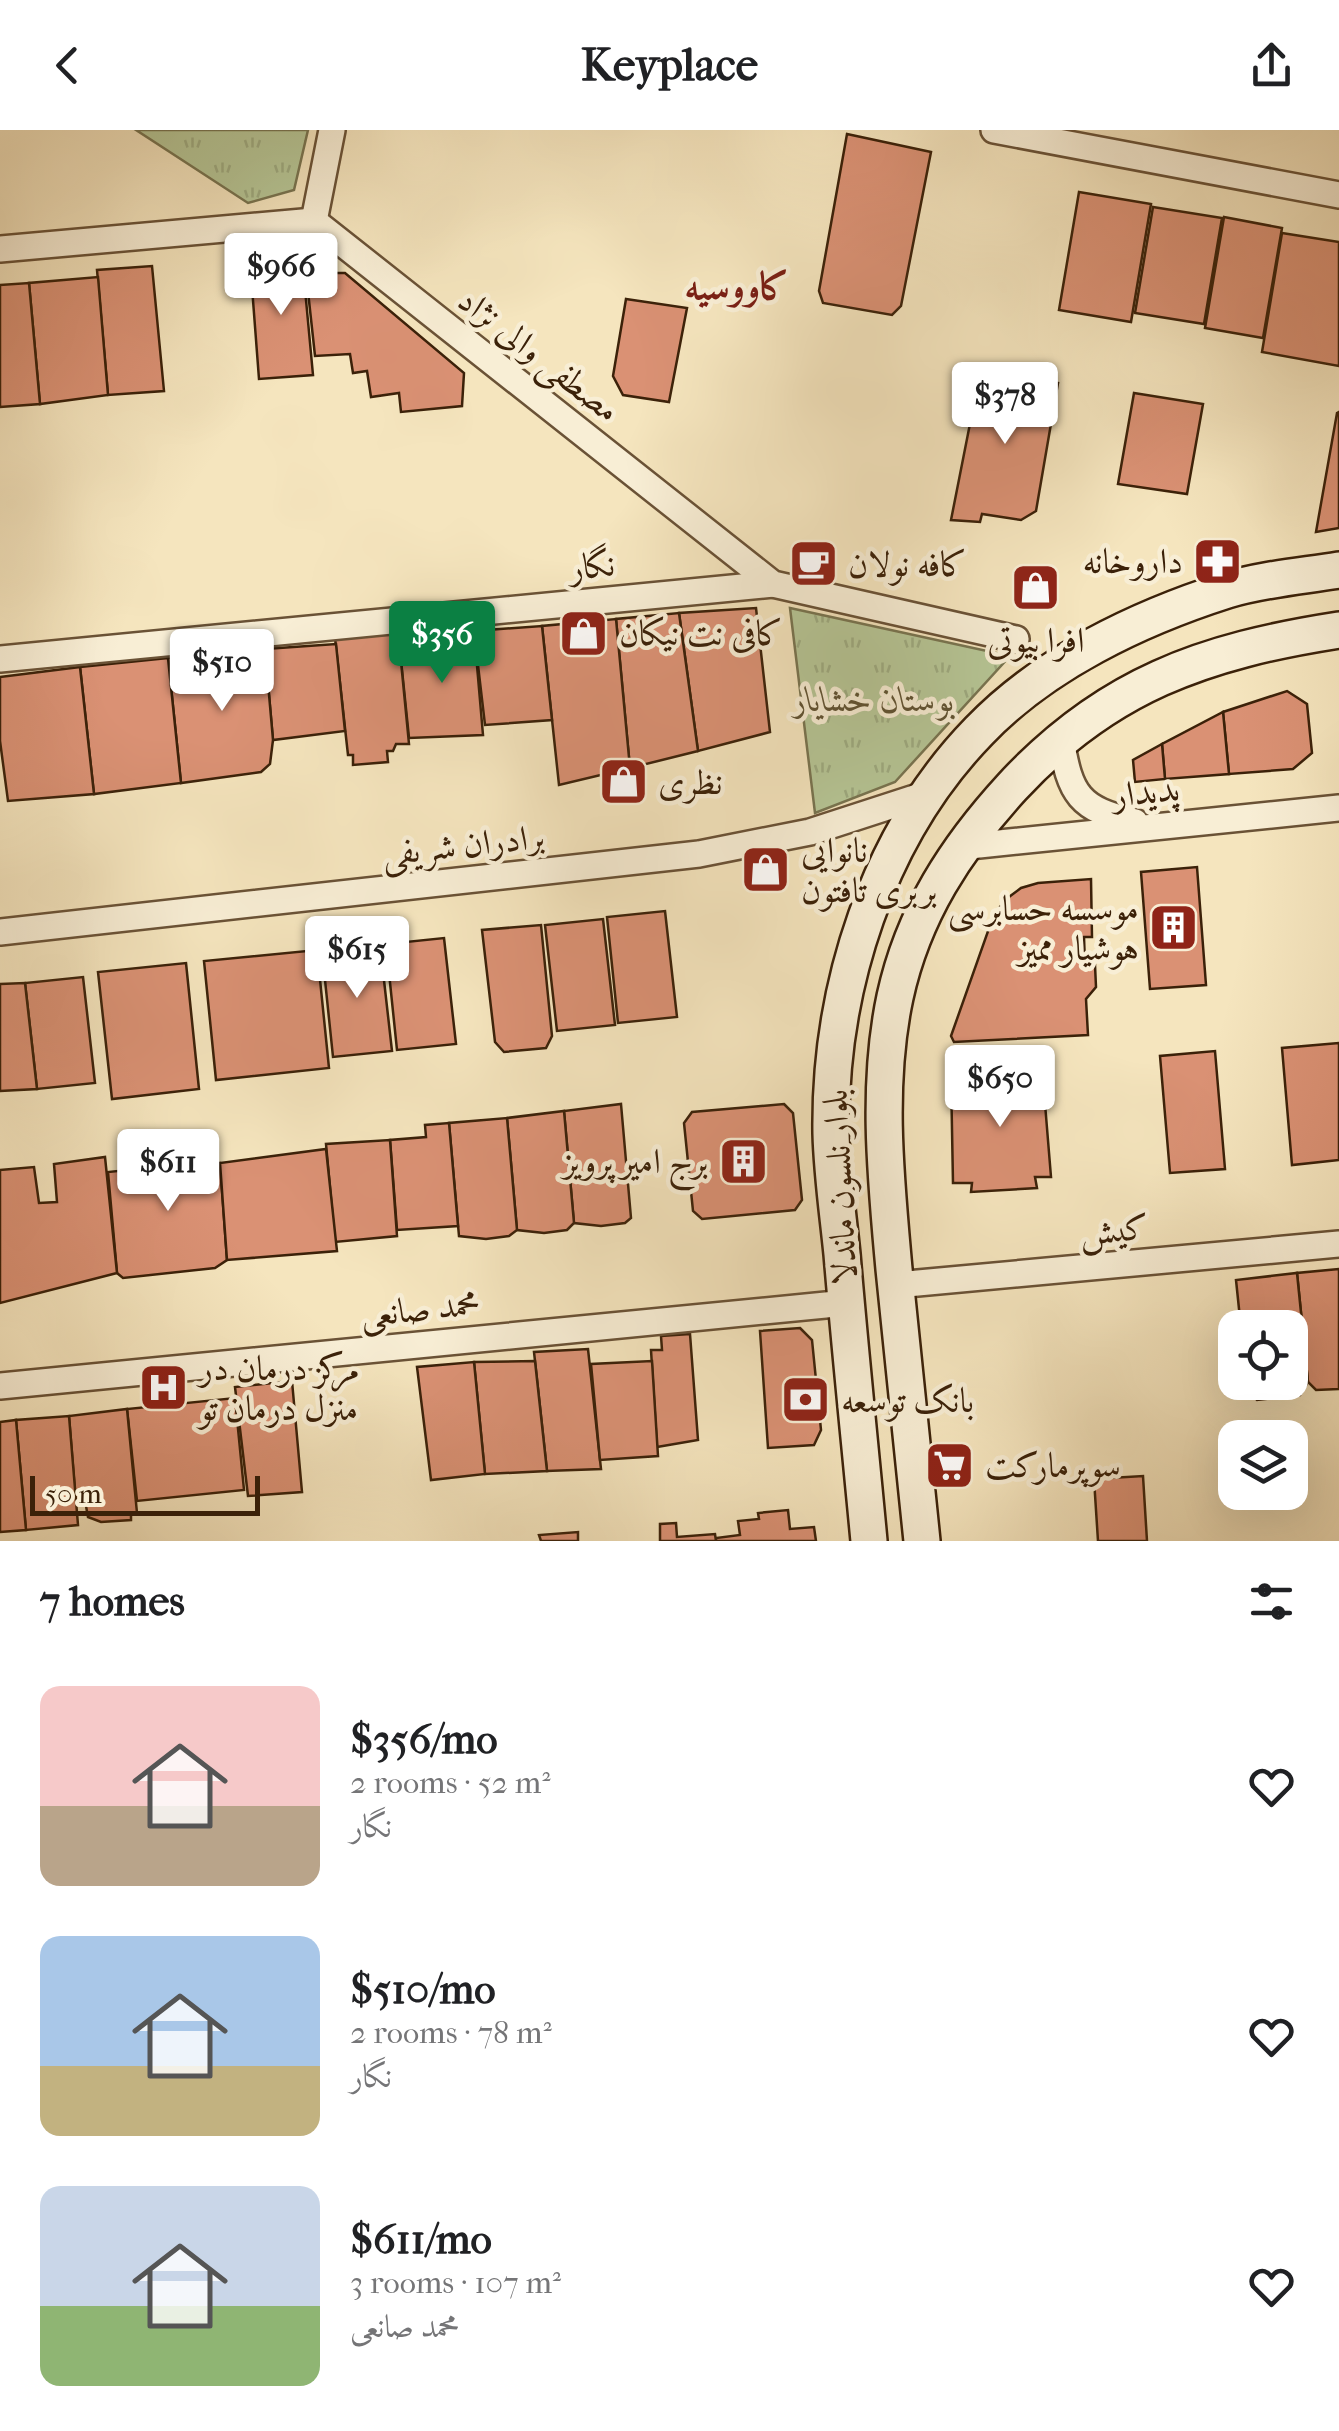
<!DOCTYPE html>
<html lang="en">
<head>
<meta charset="utf-8">
<style>
	body { margin:0; font-family:"IM FELL French Canon",Amiri,serif; background:#f2f2f2; color:#202124; height:100vh; display:flex; flex-direction:column; font-size:38px; white-space:nowrap }
	* { box-sizing:border-box; margin:0 }
	p { font-size:32px; color:#757577 }
	.icon { flex:none; width:55px; height:55px; fill:none; stroke:currentColor; stroke-width:2; stroke-linecap:round; stroke-linejoin:round }
	.map { position:relative; height:1411px; overflow:hidden }
	.details { display:flex; flex-direction:column; background:#fff; flex:1 }
	.details>* { flex:none }
	.tools { position:absolute; left:1218px; top:1180px; display:grid; gap:20px }
	.tools a { display:grid; place-items:center; width:90px; height:90px; border-radius:20px; background:#fff; box-shadow:0 10px 40px #0002; font-size:50px }
	.scale { position:absolute; left:30px; bottom:25px; width:230px; box-sizing:border-box; padding-left:10px; border:5px solid #3b2109; border-top:0; font-size:28px; line-height:35px; white-space:nowrap; color:#3b2109; -webkit-text-stroke:8px #f8eed5; paint-order:stroke }
	.price { position:absolute; translate:-50% -85px; padding:0 22px; border-radius:10px; background:#fff; color:#222; font-size:32px; line-height:65px; filter:drop-shadow(0 2px 5px #0008) }
	.price::after { content:''; position:absolute; left:50%; top:60px; width:30px; height:22px; margin-left:-15px; background:inherit; clip-path:polygon(0 0,100% 0,50% 100%) }
	.price.active { background:#0b8043; color:#fff }
	ul { padding:0; list-style:none }
	li { display:flex; align-items:center; gap:30px; height:250px; padding:0 40px }
	li span { display:grid; place-items:center; flex:none; width:280px; height:200px; border-radius:20px; color:#555 }
	li>.icon { margin-inline-start:auto }
	span .icon { width:120px; height:120px; fill:#fffc; stroke-width:1 }
	li b { font-size:42px }
	h2 { display:flex; justify-content:space-between; align-items:center; height:120px; padding:0 40px; font-size:42px }
	header { display:flex; justify-content:space-between; align-items:center; height:130px; padding:0 40px; background:#fff; font-size:45px; font-weight:700 }
	.map>svg:first-child { display:block }
	.grass { fill:url(#grass-tufts); stroke:#787450; stroke-width:2.5 }
	.building { fill:#da9174; stroke:#3b2109; stroke-width:2.5 }
	.lines { fill:none; stroke-linecap:round; stroke-linejoin:round }
	.street-casing { stroke:#6a5236; stroke-width:30 }
	.secondary-casing { stroke:#3b2109; stroke-width:40 }
	.street { stroke:#f8eed5; stroke-width:25 }
	.secondary { stroke:#f8eed5; stroke-width:35 }
	.labels { text-anchor:middle; dominant-baseline:central; stroke-width:9; stroke-linejoin:round; paint-order:stroke }
	.street-label { font-size:35px; fill:#3b2109; stroke:#f8eed5 }
	.poi-label { font-size:35px; fill:#3b2109; stroke:#f8eed5; text-anchor:start }
	.park-label { font-size:35px; font-style:italic; fill:#605333; stroke:#f8eed5 }
	.neighbourhood-label { font-size:38px; font-weight:bold; fill:#7a1f14; stroke:#f8eed5 }
</style>
</head>
<body>
<header><svg class="icon" aria-label="back" viewBox="0 0 24 24"><path d="M15 5l-7 7 7 7"/></svg>Keyplace<svg class="icon" aria-label="share" viewBox="0 0 24 24"><path d="M12 15V3M7 8l5-5 5 5M5 13v7h14v-7"/></svg></header>
<div class="map">
<svg width="1339" height="1411" viewBox="0 0 1339 1411">
	<defs>
		<pattern id="grass-tufts" width="24" height="20" patternUnits="userSpaceOnUse" patternTransform="scale(2.5)"><rect width="24" height="20" fill="#b6c696"/><path d="M3 7l-1-3M5 7V3M7 7l1-3M15 17l-1-3M17 17v-4M19 17l1-3" fill="none" stroke="#9daa80"/></pattern>
	</defs>
	<rect width="100%" height="100%" fill="#f5e5be"/>
	<filter id="stains"><feTurbulence type="fractalNoise" baseFrequency=".002" numOctaves="4"/><feColorMatrix values="0 0 0 0 .2 0 0 0 0 .09 0 0 0 0 .02 0 0 0 .5 -.17"/></filter>
	<radialGradient id="worn" r=".72"><stop offset=".6" stop-color="#630" stop-opacity="0"/><stop offset="1" stop-color="#630" stop-opacity=".3"/></radialGradient>
	<!-- grass -->
	<g class="grass">
		<path d="M 136,0 L 308,0 L 294,60 L 248,73 Z"/>
		<path d="M 790,478 L 1010,526 L 895,652 L 815,683 Z"/>
	</g>
	<!-- building -->
	<g class="building">
		<path d="M 847,4 L 931,22 L 901,176 L 892,185 L 823,173 L 819,161 Z"/>
		<path d="M 1079,62 L 1151,74 L 1131,192 L 1059,180 Z"/>
		<path d="M 1153,77 L 1222,88 L 1204,194 L 1135,183 Z"/>
		<path d="M 1224,87 L 1282,98 L 1263,208 L 1205,198 Z"/>
		<path d="M 1282,103 L 1339,112 L 1339,236 L 1262,222 Z"/>
		<path d="M 302,127 L 313,245 L 259,249 L 250,131 Z"/>
		<path d="M 152,136 L 164,261 L 108,265 L 97,140 Z"/>
		<path d="M 306,143 L 345,143 L 464,243 L 462,276 L 401,282 L 399,263 L 371,267 L 367,241 L 353,243 L 350,224 L 315,226 Z"/>
		<path d="M 98,147 L 108,265 L 40,274 L 29,153 Z"/>
		<path d="M 29,153 L 40,274 L 0,277 L 0,155 Z"/>
		<path d="M 626,169 L 687,178 L 669,272 L 623,265 L 613,246 Z"/>
		<path d="M 981,238 L 1058,253 L 1036,381 L 1021,390 L 982,384 L 980,392 L 951,390 Z"/>
		<path d="M 1134,263 L 1203,274 L 1187,364 L 1118,354 Z"/>
		<path d="M 1339,282 L 1339,398 L 1316,402 L 1337,283 Z"/>
		<path d="M 756,478 L 770,602 L 698,621 L 679,483 Z"/>
		<path d="M 679,483 L 698,621 L 630,638 L 616,489 Z"/>
		<path d="M 616,489 L 630,638 L 559,655 L 542,496 Z"/>
		<path d="M 542,496 L 552,590 L 485,595 L 474,501 Z"/>
		<path d="M 474,501 L 483,605 L 409,608 L 399,511 Z"/>
		<path d="M 391,502 L 392,511 L 399,511 L 409,614 L 396,614 L 393,621 L 387,621 L 388,632 L 353,635 L 353,625 L 348,625 L 335,508 Z"/>
		<path d="M 336,514 L 345,601 L 273,610 L 265,519 Z"/>
		<path d="M 265,519 L 273,610 L 270,634 L 261,642 L 181,653 L 168,528 Z"/>
		<path d="M 168,528 L 181,653 L 94,664 L 80,537 Z"/>
		<path d="M 80,537 L 94,664 L 8,671 L 0,611 L 0,547 Z"/>
		<path d="M 1287,561 L 1307,574 L 1312,623 L 1293,639 L 1229,644 L 1223,582 Z"/>
		<path d="M 1223,582 L 1229,644 L 1165,649 L 1162,614 Z"/>
		<path d="M 1162,614 L 1165,649 L 1135,652 L 1133,630 Z"/>
		<path d="M 1197,737 L 1206,855 L 1150,859 L 1141,742 Z"/>
		<path d="M 1091,749 L 1092,807 L 1084,807 L 1085,835 L 1095,835 L 1096,857 L 1086,869 L 1088,905 L 954,912 L 951,906 L 993,787 L 1005,770 L 1021,758 L 1038,753 Z"/>
		<path d="M 665,781 L 677,887 L 618,893 L 607,787 Z"/>
		<path d="M 603,789 L 615,895 L 557,901 L 545,795 Z"/>
		<path d="M 541,795 L 552,906 L 546,918 L 504,922 L 495,912 L 482,800 Z"/>
		<path d="M 444,808 L 456,914 L 397,920 L 386,814 Z"/>
		<path d="M 380,815 L 392,921 L 333,927 L 322,821 Z"/>
		<path d="M 317,820 L 329,938 L 216,950 L 204,831 Z"/>
		<path d="M 186,833 L 199,959 L 112,969 L 98,842 Z"/>
		<path d="M 83,847 L 95,953 L 37,959 L 25,853 Z"/>
		<path d="M 25,853 L 37,959 L 0,961 L 0,854 Z"/>
		<path d="M 1339,913 L 1339,1030 L 1292,1035 L 1282,918 Z"/>
		<path d="M 1215,921 L 1225,1039 L 1170,1043 L 1160,926 Z"/>
		<path d="M 1042,937 L 1051,1047 L 1035,1047 L 1037,1058 L 971,1062 L 972,1053 L 953,1053 L 951,945 Z"/>
		<path d="M 621,974 L 631,1088 L 625,1093 L 601,1096 L 574,1093 L 564,981 Z"/>
		<path d="M 784,974 L 793,983 L 802,1070 L 795,1080 L 702,1089 L 693,1081 L 684,993 L 692,982 Z"/>
		<path d="M 564,981 L 574,1093 L 567,1100 L 544,1103 L 517,1100 L 507,988 Z"/>
		<path d="M 507,988 L 517,1100 L 509,1106 L 486,1109 L 459,1106 L 449,993 Z"/>
		<path d="M 449,993 L 458,1096 L 397,1100 L 390,1010 L 426,1007 L 425,995 Z"/>
		<path d="M 390,1010 L 397,1106 L 335,1112 L 326,1014 Z"/>
		<path d="M 201,1019 L 202,1033 L 220,1033 L 227,1130 L 215,1138 L 123,1148 L 117,1143 L 108,1042 L 128,1040 L 127,1026 Z"/>
		<path d="M 326,1019 L 337,1121 L 227,1130 L 220,1033 Z"/>
		<path d="M 105,1027 L 117,1143 L 0,1173 L 0,1040 L 34,1037 L 39,1073 L 57,1072 L 54,1034 Z"/>
		<path d="M 1339,1139 L 1339,1259 L 1316,1260 L 1308,1252 L 1297,1143 Z"/>
		<path d="M 1297,1143 L 1308,1252 L 1300,1265 L 1257,1270 L 1248,1261 L 1247,1252 L 1290,1252 L 1290,1198 L 1241,1198 L 1236,1150 Z"/>
		<path d="M 800,1198 L 812,1210 L 821,1300 L 814,1315 L 768,1318 L 760,1201 Z"/>
		<path d="M 690,1204 L 698,1310 L 657,1317 L 651,1220 L 662,1220 L 661,1206 Z"/>
		<path d="M 588,1219 L 601,1339 L 547,1341 L 534,1222 Z"/>
		<path d="M 535,1231 L 547,1341 L 485,1344 L 474,1232 Z"/>
		<path d="M 652,1231 L 658,1326 L 600,1330 L 591,1234 Z"/>
		<path d="M 474,1232 L 485,1344 L 431,1350 L 417,1237 Z"/>
		<path d="M 292,1251 L 302,1362 L 248,1366 L 235,1257 Z"/>
		<path d="M 235,1268 L 244,1360 L 137,1371 L 127,1279 Z"/>
		<path d="M 127,1279 L 137,1383 L 131,1383 L 131,1390 L 101,1392 L 88,1387 L 86,1376 L 76,1374 L 69,1286 Z"/>
		<path d="M 69,1286 L 78,1395 L 26,1400 L 16,1290 Z"/>
		<path d="M 16,1290 L 26,1400 L 0,1402 L 0,1292 Z"/>
		<path d="M 1143,1346 L 1147,1411 L 1098,1411 L 1094,1349 Z"/>
		<path d="M 788,1380 L 790,1399 L 814,1397 L 816,1411 L 716,1411 L 716,1408 L 740,1405 L 738,1391 L 759,1389 L 758,1383 Z"/>
		<path d="M 676,1393 L 677,1407 L 715,1404 L 716,1411 L 660,1411 L 660,1394 Z"/>
		<path d="M 578,1402 L 578,1411 L 541,1411 L 539,1405 Z"/>
	</g>
	<g class="lines">
		<defs>
			<g id="street">
				<path d="M 994,0 L 1339,65"/>
				<path d="M 314,91 L 332,0"/>
				<path d="M 0,119 L 314,91 L 773,454 L 1016,509"/>
				<path d="M 0,529 L 773,454"/>
				<path d="M 1061,609 C 1070,665 1079,679 1135,692"/>
				<path d="M 960,717 L 1339,678"/>
				<path d="M 0,802 L 699,724 L 810,702 L 927,664"/>
				<path d="M 896,1155 L 1339,1114"/>
				<path d="M 0,1256 L 846,1173"/>
			</g>
			<g id="secondary">
				<path d="M 869,1411 C 860,1315 850,1220 842,1124 C 838,1084 832,1044 831,1003 C 829,859 877,706 979,601 C 1044,533 1139,488 1227,460 C 1263,449 1302,446 1339,440"/>
				<path d="M 922,1411 C 913,1320 903,1230 894,1139 C 886,1050 876,956 895,867 C 913,784 956,718 1012,657 C 1106,555 1204,521 1339,500"/>
			</g>
		</defs>
		<!-- street casing -->
		<use href="#street" class="street-casing"/>
		<!-- secondary casing -->
		<use href="#secondary" class="secondary-casing"/>
		<!-- street -->
		<use href="#street" class="street"/>
		<!-- secondary -->
		<use href="#secondary" class="secondary"/>
	</g>
	<!-- icons -->
	<defs>
		<symbol id="pharmacy-square" viewBox="-11 -11 22 22"><rect x="-9" y="-9" width="18" height="18" rx="4" fill="#8f2418" stroke="#f8eed5"/><path d="M-2-6h4v4h4v4h-4v4h-4v-4h-4v-4h4Z" fill="#fff"/></symbol>
		<symbol id="cafe-square" viewBox="-11 -11 22 22"><rect x="-9" y="-9" width="18" height="18" rx="4" fill="#8f2418" stroke="#f8eed5"/><path d="M-5.5-4.5H6V0H3Q3 3.5 0 3.5H-2.5Q-5.5 3.5-5.5 0ZM3-3.2v2h1.7v-2ZM-6 4.5H4V6H-6Z" fill="#fff"/></symbol>
		<symbol id="shop-square" viewBox="-11 -11 22 22"><rect x="-9" y="-9" width="18" height="18" rx="4" fill="#8f2418" stroke="#f8eed5"/><path d="M-5-2.5h2.3a2.7 3.5 0 0 1 5.4 0H5L5.5 6h-11ZM-1.5-2.5h3a1.5 2.3 0 0 0-3 0Z" fill="#fff"/></symbol>
		<symbol id="building-square" viewBox="-11 -11 22 22"><rect x="-9" y="-9" width="18" height="18" rx="4" fill="#8f2418" stroke="#f8eed5"/><path d="M-4-6H4V6H1V3H-1V6H-4ZM-2.5-4.3h1.7v1.8h-1.7ZM.8-4.3h1.7v1.8H.8ZM-2.5-1h1.7V.8h-1.7ZM.8-1h1.7V.8H.8Z" fill="#fff"/></symbol>
		<symbol id="hospital-square" viewBox="-11 -11 22 22"><rect x="-9" y="-9" width="18" height="18" rx="4" fill="#8f2418" stroke="#f8eed5"/><path d="M-5-5h3v3.5h4V-5h3V5h-3V1.5h-4V5h-3Z" fill="#fff"/></symbol>
		<symbol id="bank-square" viewBox="-11 -11 22 22"><rect x="-9" y="-9" width="18" height="18" rx="4" fill="#8f2418" stroke="#f8eed5"/><path d="M-6-4H6V4H-6ZM0-2.3a2.3 2.3 0 1 0 0 4.6a2.3 2.3 0 1 0 0-4.6Z" fill="#fff"/></symbol>
		<symbol id="supermarket-square" viewBox="-11 -11 22 22"><rect x="-9" y="-9" width="18" height="18" rx="4" fill="#8f2418" stroke="#f8eed5"/><path d="M-6-5.5h2.5l.6 2H6L4.5 2H-2.5L-4.4-4H-6ZM-1.5 3.2a1.3 1.3 0 1 0 .1 0ZM3 3.2a1.3 1.3 0 1 0 .1 0Z" fill="#fff"/></symbol>
	</defs>
	<g fill-rule="evenodd">
		<use href="#pharmacy-square" x="1190" y="404" width="55" height="55"/>
		<use href="#cafe-square" x="786" y="406" width="55" height="55"/>
		<use href="#shop-square" x="1008" y="430" width="55" height="55"/>
		<use href="#shop-square" x="556" y="476" width="55" height="55"/>
		<use href="#shop-square" x="596" y="624" width="55" height="55"/>
		<use href="#shop-square" x="738" y="712" width="55" height="55"/>
		<use href="#building-square" x="1146" y="770" width="55" height="55"/>
		<use href="#building-square" x="716" y="1004" width="55" height="55"/>
		<use href="#hospital-square" x="136" y="1230" width="55" height="55"/>
		<use href="#bank-square" x="778" y="1242" width="55" height="55"/>
		<use href="#supermarket-square" x="922" y="1308" width="55" height="55"/>
	</g>
	<g class="labels">
		<!-- street labels -->
		<g class="street-label">
			<text transform="translate(539 225) rotate(38)">مصطفی والی نژاد</text>
			<text transform="translate(592 436) rotate(-6)">نگار</text>
			<text transform="translate(1146 662) rotate(-6)">پدیدار</text>
			<text transform="translate(463 715) rotate(-6)">برادران شریفی</text>
			<text transform="translate(840 1057) rotate(-93)">بلوار نلسون ماندلا</text>
			<text transform="translate(1114 1100) rotate(-5)">کیش</text>
			<text transform="translate(420 1179) rotate(-6)">محمد صانعی</text>
		</g>
		<!-- poi labels -->
		<g class="poi-label">
			<text x="1183" y="431" text-anchor="end">داروخانه</text>
			<text x="848" y="434">کافه نولان</text>
			<text x="619" y="503">کافی نت نیکان</text>
			<text x="1036" y="510" text-anchor="middle">افرا بيوتى</text>
			<text x="658" y="652">نظری</text>
			<text x="801" y="720">نانوایی<tspan x="801" dy="40">بربری تافتون</tspan></text>
			<text x="1139" y="778" text-anchor="end">موسسه حسابرسی<tspan x="1139" dy="40">هوشیار ممیز</tspan></text>
			<text x="708" y="1031" text-anchor="end">برج امیر پرویز</text>
			<text x="199" y="1238">مرکز درمان در<tspan x="199" dy="40">منزل درمان تو</tspan></text>
			<text x="841" y="1270">بانک توسعه</text>
			<text x="985" y="1335">سوپرمارکت</text>
		</g>
		<!-- park labels -->
		<g class="park-label">
			<text x="874" y="569">بوستان خشایار</text>
		</g>
		<!-- neighbourhood labels -->
		<g class="neighbourhood-label">
			<text x="737" y="156">کاووسیه</text>
		</g>
	</g>
	<rect width="100%" height="100%" filter="url(#stains)"/>
	<rect width="100%" height="100%" fill="url(#worn)"/>
</svg>
<div class="tools">
<a><svg class="icon" aria-label="locate" viewBox="0 0 24 24"><circle cx="12" cy="12" r="6"/><path d="M12 2v4M12 18v4M2 12h4M18 12h4"/></svg></a>
<a><svg class="icon" aria-label="layers" viewBox="0 0 24 24"><path d="M12 4l9 5-9 5-9-5zM3 14l9 5 9-5"/></svg></a>
</div>
<div class="scale">50 m</div>
<b class="price" style="left:281px;top:188px">$966</b>
<b class="price" style="left:1005px;top:317px">$378</b>
<b class="price active" style="left:442px;top:556px">$356</b>
<b class="price" style="left:222px;top:584px">$510</b>
<b class="price" style="left:357px;top:871px">$615</b>
<b class="price" style="left:1000px;top:1000px">$650</b>
<b class="price" style="left:168px;top:1084px">$611</b>
</div>
<section class="details">
<h2>7 homes<svg class="icon" aria-label="filters" viewBox="0 0 24 24"><path d="M4 7h16M4 17h16"/><circle cx="9" cy="7" r="2"/><circle cx="15" cy="17" r="2"/></svg></h2>
<ul>
<li><span style="background:linear-gradient(#f6c9c9 60%,#b9a48a 0)"><svg class="icon" aria-label="home" viewBox="0 0 24 24"><path d="M3 11l9-7 9 7M6 9v11h12V9"/></svg></span><div><b>$356/mo</b><p>2 rooms · 52 m²</p><p>نگار</p></div><svg class="icon" aria-label="heart" viewBox="0 0 24 24"><path d="M12 20l-8-8c-3-5 5-10 8-4 3-6 11-1 8 4z"/></svg></li>
<li><span style="background:linear-gradient(#a9c7e8 65%,#c2b280 0)"><svg class="icon" aria-label="home" viewBox="0 0 24 24"><path d="M3 11l9-7 9 7M6 9v11h12V9"/></svg></span><div><b>$510/mo</b><p>2 rooms · 78 m²</p><p>نگار</p></div><svg class="icon" aria-label="heart" viewBox="0 0 24 24"><path d="M12 20l-8-8c-3-5 5-10 8-4 3-6 11-1 8 4z"/></svg></li>
<li><span style="background:linear-gradient(#c9d6e8 60%,#8fb573 0)"><svg class="icon" aria-label="home" viewBox="0 0 24 24"><path d="M3 11l9-7 9 7M6 9v11h12V9"/></svg></span><div><b>$611/mo</b><p>3 rooms · 107 m²</p><p>محمد صانعی</p></div><svg class="icon" aria-label="heart" viewBox="0 0 24 24"><path d="M12 20l-8-8c-3-5 5-10 8-4 3-6 11-1 8 4z"/></svg></li>
</ul>
</section>
</body>
</html>
